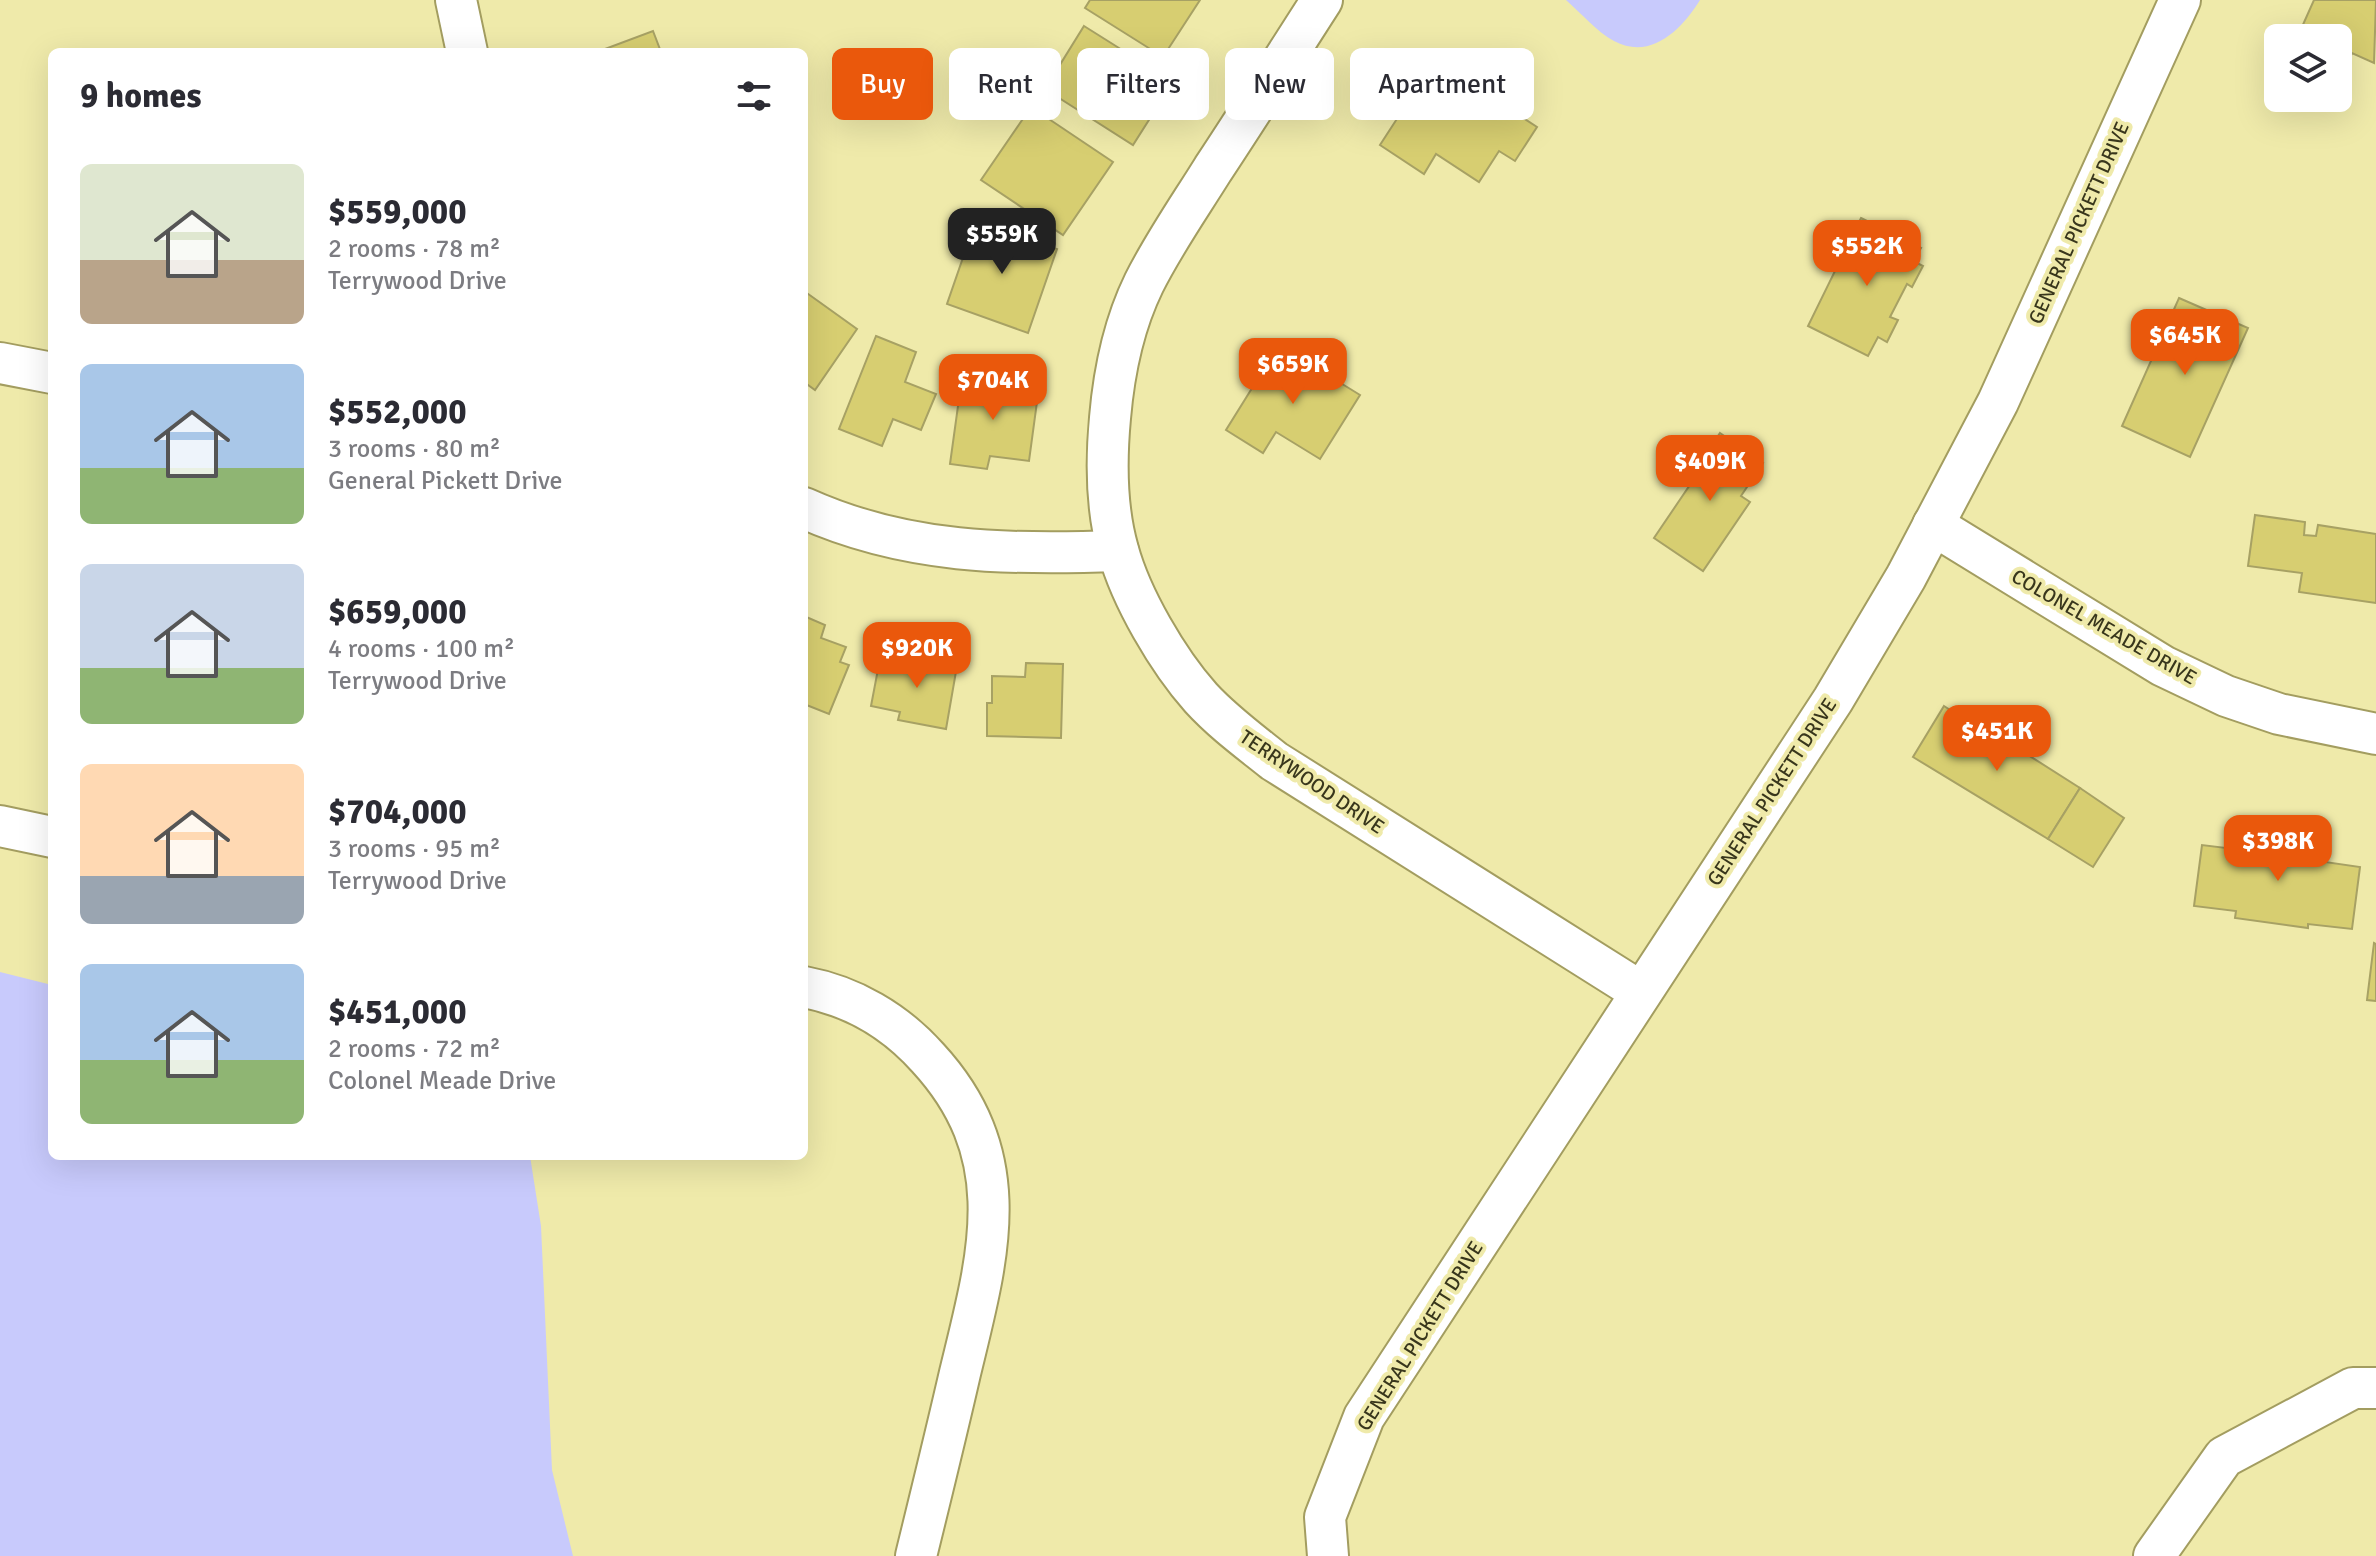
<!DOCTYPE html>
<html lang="en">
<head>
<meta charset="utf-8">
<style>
	body { margin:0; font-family:Signika,sans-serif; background:#f2f2f3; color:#2b2b33; height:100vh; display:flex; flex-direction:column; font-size:30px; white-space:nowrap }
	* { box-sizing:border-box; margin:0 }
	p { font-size:26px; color:#7c7c81 }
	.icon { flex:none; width:44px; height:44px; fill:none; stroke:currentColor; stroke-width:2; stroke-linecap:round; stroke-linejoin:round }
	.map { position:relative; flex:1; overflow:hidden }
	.panel { position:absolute; left:48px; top:48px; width:760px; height:1112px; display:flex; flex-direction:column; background:#fff; border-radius:12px; box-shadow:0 8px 32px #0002 }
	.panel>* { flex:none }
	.guide { position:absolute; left:832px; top:48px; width:760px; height:72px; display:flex; gap:16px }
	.controls { position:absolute; left:2264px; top:24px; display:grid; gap:16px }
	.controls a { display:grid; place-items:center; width:88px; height:88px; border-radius:12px; background:#fff; box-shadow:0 8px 32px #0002; font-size:40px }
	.price { position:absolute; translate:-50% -68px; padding:0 18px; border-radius:16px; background:#ea580c; color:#fff; font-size:26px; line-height:52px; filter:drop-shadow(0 2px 4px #0008) }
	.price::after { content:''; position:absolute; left:50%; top:48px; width:24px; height:18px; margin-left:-12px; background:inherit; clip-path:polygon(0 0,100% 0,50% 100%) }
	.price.selected { background:#222; color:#fff }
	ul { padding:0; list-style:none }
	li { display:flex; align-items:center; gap:24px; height:200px; padding:0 32px }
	li span { display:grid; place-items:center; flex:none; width:224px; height:160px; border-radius:12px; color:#555 }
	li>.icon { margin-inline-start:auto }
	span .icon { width:96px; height:96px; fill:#fffc; stroke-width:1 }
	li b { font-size:34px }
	h2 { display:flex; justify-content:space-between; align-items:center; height:96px; padding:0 32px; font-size:34px }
	.chip { padding:0 28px; border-radius:12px; background:#fff; box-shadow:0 8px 32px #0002; font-size:28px; line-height:72px }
	.chip.selected { background:#ea580c; color:#fff }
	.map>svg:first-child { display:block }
	.water { fill:#c8cafc }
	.building { fill:#d7ce71; stroke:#a7a164; stroke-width:2 }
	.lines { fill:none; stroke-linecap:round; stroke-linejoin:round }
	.minor-casing { stroke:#a39d60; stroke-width:44 }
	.minor { stroke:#fff; stroke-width:40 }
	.labels { text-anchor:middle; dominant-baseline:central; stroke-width:8; stroke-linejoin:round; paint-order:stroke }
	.street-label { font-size:20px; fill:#38361c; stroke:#efeaaa }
</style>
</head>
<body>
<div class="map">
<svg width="2376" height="1556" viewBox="0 0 2376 1556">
	<rect width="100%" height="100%" fill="#efeaaa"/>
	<!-- water -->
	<g class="water">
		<path d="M 1566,0 L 1700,0 C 1682,29 1651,61 1614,41 C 1597,32 1581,13 1566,0 Z"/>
		<path d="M 0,972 L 52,985 L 52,1156 L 530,1156 L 541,1226 L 552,1470 L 573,1556 L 0,1556 Z"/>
	</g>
	<!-- building -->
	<g class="building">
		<path d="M 1090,0 L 1200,0 L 1163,57 L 1085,8 Z"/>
		<path d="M 2314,0 L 2376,0 L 2374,63 L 2352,53 L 2349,61 L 2338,56 L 2338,38 L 2297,38 Z"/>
		<path d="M 1084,26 L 1173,82 L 1133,145 L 1045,89 Z"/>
		<path d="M 653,31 L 661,52 L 597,52 Z"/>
		<path d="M 1454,73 L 1537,127 L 1515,161 L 1499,151 L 1479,182 L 1436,154 L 1424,174 L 1380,145 L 1415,91 L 1434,103 Z"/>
		<path d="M 1031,107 L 1113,162 L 1063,235 L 981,180 Z"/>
		<path d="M 1861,218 L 1921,248 L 1913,261 L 1923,266 L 1912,287 L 1907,284 L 1890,317 L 1898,320 L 1887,342 L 1878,337 L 1868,356 L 1808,326 Z"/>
		<path d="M 976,220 L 1057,249 L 1028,333 L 947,304 Z"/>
		<path d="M 804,291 L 857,329 L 815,390 L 804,382 Z"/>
		<path d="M 2179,298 L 2248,328 L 2190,457 L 2122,426 Z"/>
		<path d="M 876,336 L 916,352 L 905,382 L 936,394 L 921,430 L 893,419 L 882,446 L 839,429 Z"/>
		<path d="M 1279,345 L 1360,395 L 1320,459 L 1276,432 L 1263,453 L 1226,430 Z"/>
		<path d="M 962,377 L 1039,387 L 1029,461 L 990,456 L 987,469 L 950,464 Z"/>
		<path d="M 1720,433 L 1763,463 L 1741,496 L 1750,502 L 1703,571 L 1654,538 L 1700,470 L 1697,468 Z"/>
		<path d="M 2255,515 L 2305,522 L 2304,535 L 2316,536 L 2318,525 L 2376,534 L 2376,603 L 2299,592 L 2302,573 L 2248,566 Z"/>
		<path d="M 804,616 L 825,625 L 821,638 L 846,647 L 840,662 L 849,665 L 829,714 L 804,704 Z"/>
		<path d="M 921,653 L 958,660 L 946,729 L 898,720 L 900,712 L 871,706 L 879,664 L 889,666 L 891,657 L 910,660 L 908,670 L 917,673 Z"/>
		<path d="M 1026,663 L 1063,664 L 1061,738 L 987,736 L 987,703 L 992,703 L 992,676 L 1025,677 Z"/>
		<path d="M 1944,706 L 1989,735 L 1986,740 L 2008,754 L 2014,746 L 2080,788 L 2048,839 L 1913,757 Z"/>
		<path d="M 2080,788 L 2124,818 L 2093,867 L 2048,839 Z"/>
		<path d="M 2244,833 L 2320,844 L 2318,861 L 2360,867 L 2352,929 L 2308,924 L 2308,928 L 2235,918 L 2236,911 L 2194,906 L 2202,845 L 2242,850 Z"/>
		<path d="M 2374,943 L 2376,944 L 2376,1001 L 2367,1000 Z"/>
	</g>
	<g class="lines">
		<defs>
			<g id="minor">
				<path d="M 456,0 L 467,52"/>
				<path d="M 1322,0 C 1286,56 1250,113 1213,169 C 1190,206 1164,243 1144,283 C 1123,326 1114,371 1110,418 C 1106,461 1106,508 1118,550 C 1131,598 1168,661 1201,698 C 1223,722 1249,741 1274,761 L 1641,992"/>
				<path d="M 0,363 L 52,373"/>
				<path d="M 804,508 C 906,554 1008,555 1118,551"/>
				<path d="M 1933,525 L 2163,666 L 2226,696 L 2279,714 L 2376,734"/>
				<path d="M 0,826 L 52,837"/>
				<path d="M 804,987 C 852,996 895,1021 928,1058 C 1019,1157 988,1257 960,1373 C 946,1434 931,1495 916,1556"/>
				<path d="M 1328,1556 L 1325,1517 L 1364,1417 L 1833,700 L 1906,577 L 1998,402 L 2180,0"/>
				<path d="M 2154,1556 L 2224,1457 L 2353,1388 L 2376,1388"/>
			</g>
		</defs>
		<!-- minor casing -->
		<use href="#minor" class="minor-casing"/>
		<!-- minor -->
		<use href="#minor" class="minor"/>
	</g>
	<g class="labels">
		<!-- street labels -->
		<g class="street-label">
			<text transform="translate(2079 223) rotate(-66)">GENERAL PICKETT DRIVE</text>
			<text transform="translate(2104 627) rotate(30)">COLONEL MEADE DRIVE</text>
			<text transform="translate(1312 782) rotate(34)">TERRYWOOD DRIVE</text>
			<text transform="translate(1772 792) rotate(-57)">GENERAL PICKETT DRIVE</text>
			<text transform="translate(1420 1336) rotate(-58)">GENERAL PICKETT DRIVE</text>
		</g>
	</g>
</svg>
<div class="controls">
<a><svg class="icon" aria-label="layers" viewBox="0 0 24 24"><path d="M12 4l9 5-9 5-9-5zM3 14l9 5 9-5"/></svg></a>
</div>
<b class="price selected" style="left:1002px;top:276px">$559K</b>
<b class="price" style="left:1867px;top:288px">$552K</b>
<b class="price" style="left:2185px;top:377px">$645K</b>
<b class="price" style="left:1293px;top:406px">$659K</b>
<b class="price" style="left:993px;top:422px">$704K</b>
<b class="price" style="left:1710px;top:503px">$409K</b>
<b class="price" style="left:917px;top:690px">$920K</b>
<b class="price" style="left:1997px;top:773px">$451K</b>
<b class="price" style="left:2278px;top:883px">$398K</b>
<div class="guide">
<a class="chip selected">Buy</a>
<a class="chip">Rent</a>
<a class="chip">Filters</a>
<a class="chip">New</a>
<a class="chip">Apartment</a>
</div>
<section class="panel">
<h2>9 homes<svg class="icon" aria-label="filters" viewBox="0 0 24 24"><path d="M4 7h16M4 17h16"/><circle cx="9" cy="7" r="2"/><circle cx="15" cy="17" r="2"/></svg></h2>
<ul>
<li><span style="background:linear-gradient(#dfe7d0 60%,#b9a48a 0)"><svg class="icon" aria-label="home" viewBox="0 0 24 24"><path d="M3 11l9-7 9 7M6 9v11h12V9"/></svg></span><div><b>$559,000</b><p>2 rooms · 78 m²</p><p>Terrywood Drive</p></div></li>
<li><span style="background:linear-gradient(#a9c7e8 65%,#8fb573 0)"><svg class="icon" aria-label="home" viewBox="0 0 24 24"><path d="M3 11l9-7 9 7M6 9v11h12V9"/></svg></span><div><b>$552,000</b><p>3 rooms · 80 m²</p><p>General Pickett Drive</p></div></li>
<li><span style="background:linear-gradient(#c9d6e8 65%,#8fb573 0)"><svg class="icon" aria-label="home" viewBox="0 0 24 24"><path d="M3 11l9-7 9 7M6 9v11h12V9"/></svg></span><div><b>$659,000</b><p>4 rooms · 100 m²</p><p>Terrywood Drive</p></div></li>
<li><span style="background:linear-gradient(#ffd9b3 70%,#9aa5b1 0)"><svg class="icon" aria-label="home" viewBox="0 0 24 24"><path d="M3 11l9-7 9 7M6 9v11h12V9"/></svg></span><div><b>$704,000</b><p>3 rooms · 95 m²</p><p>Terrywood Drive</p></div></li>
<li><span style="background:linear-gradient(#a9c7e8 60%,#8fb573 0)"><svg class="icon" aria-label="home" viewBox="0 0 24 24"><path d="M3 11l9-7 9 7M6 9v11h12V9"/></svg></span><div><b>$451,000</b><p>2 rooms · 72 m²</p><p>Colonel Meade Drive</p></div></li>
</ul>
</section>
</div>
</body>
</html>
